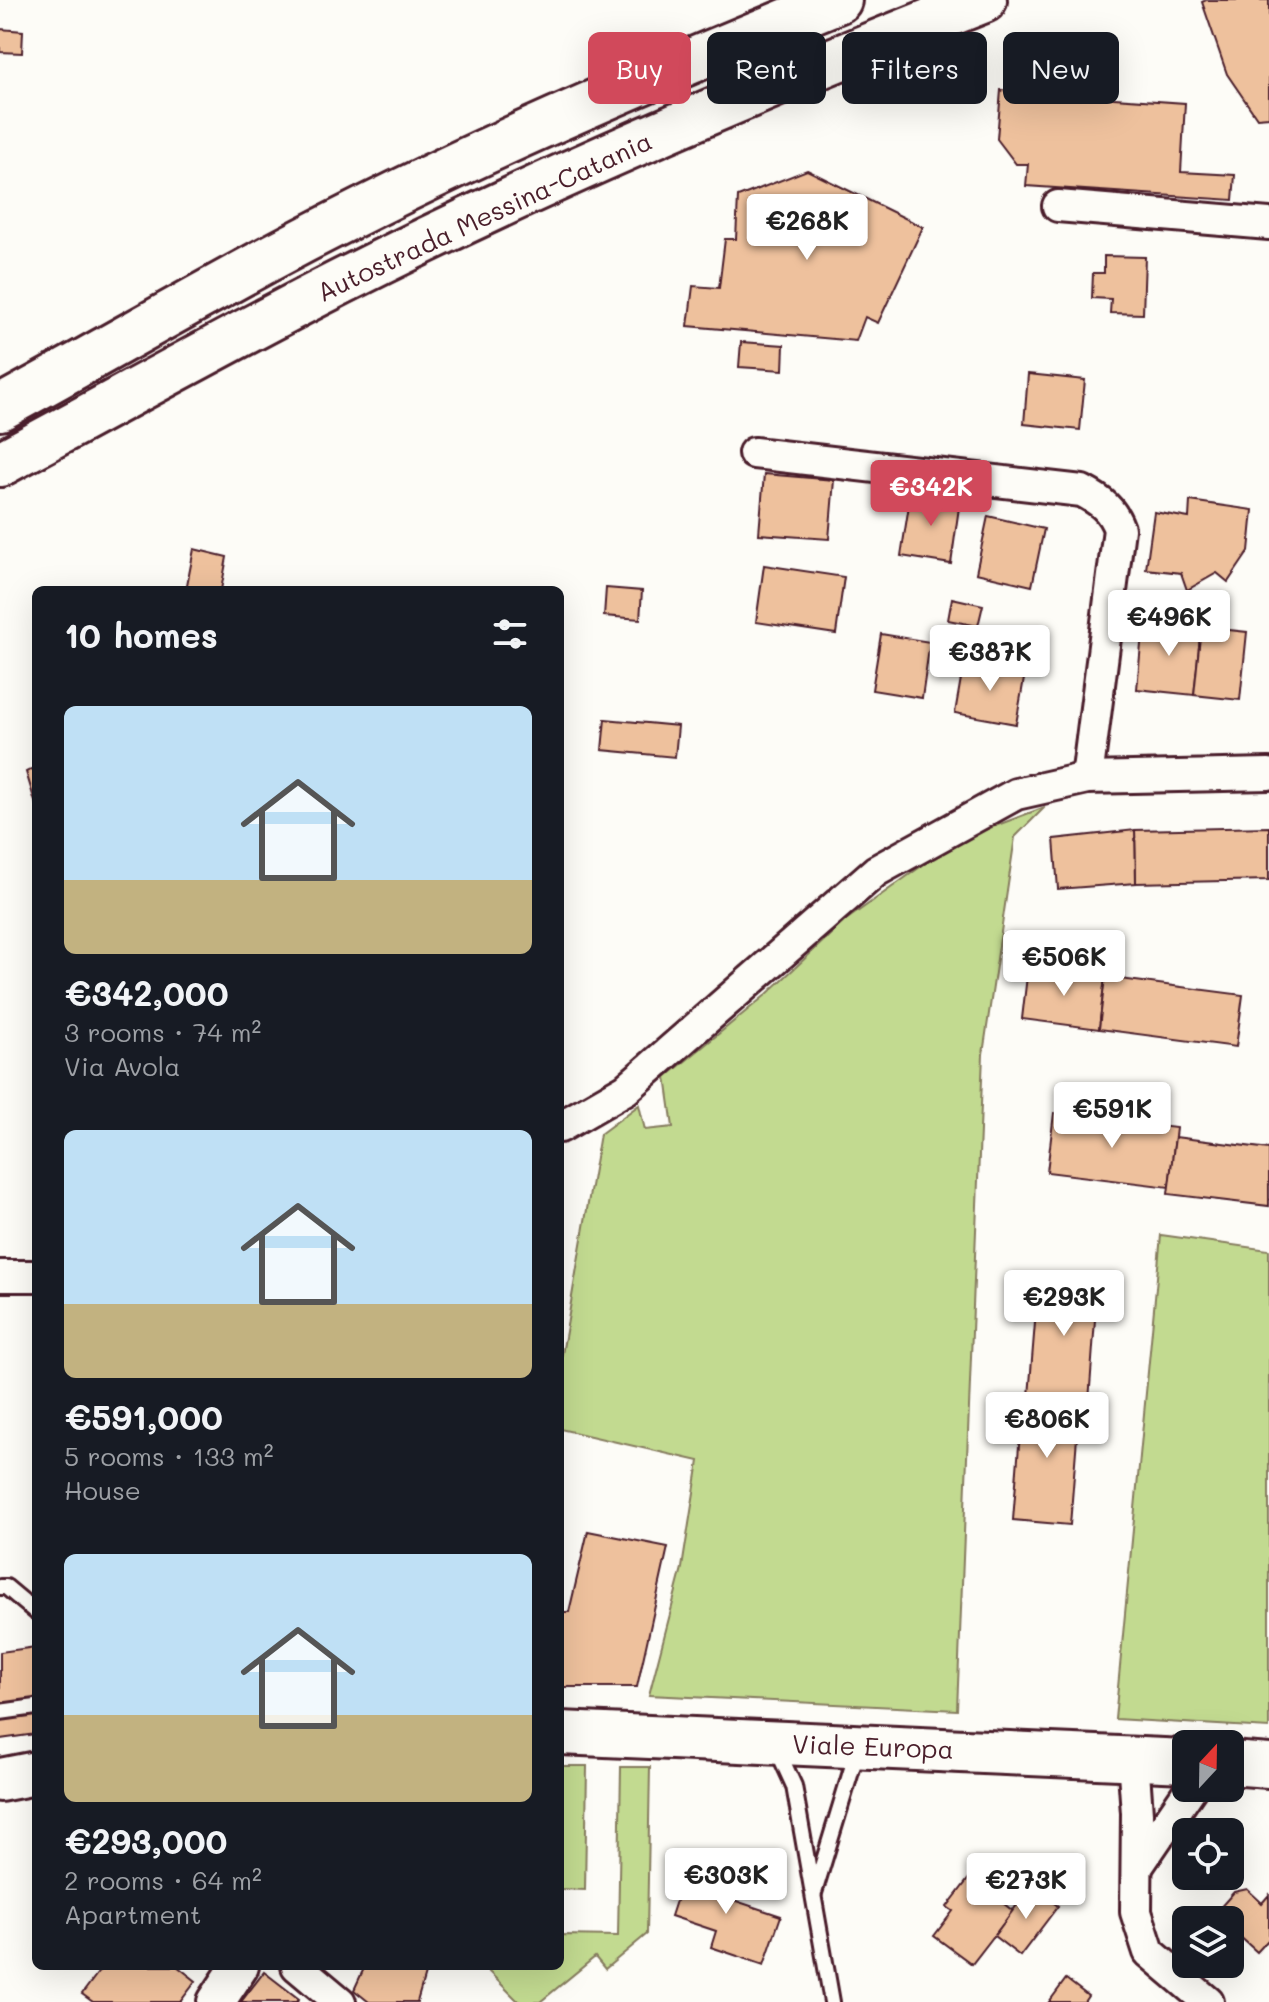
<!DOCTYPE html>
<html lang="en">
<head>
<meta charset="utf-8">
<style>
	body { margin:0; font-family:Mali,sans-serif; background:#242831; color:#f1f3f6; height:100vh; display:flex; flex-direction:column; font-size:30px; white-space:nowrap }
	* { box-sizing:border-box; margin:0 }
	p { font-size:26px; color:#9ea1a6 }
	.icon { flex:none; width:44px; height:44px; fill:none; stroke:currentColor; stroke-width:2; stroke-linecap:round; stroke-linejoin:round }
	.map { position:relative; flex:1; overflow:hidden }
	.side { position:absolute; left:32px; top:586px; width:532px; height:1384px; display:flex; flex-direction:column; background:#171b24; border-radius:12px; box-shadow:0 8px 32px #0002 }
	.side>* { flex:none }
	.guide { position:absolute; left:588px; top:32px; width:560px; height:72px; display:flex; gap:16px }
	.needle { width:52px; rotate:22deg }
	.tools { position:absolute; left:1172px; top:1730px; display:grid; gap:16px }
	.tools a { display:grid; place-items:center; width:72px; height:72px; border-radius:12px; background:#171b24; box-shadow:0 8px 32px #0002; font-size:40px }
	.price { position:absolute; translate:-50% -68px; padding:0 18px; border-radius:8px; background:#fff; color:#222; font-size:26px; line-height:52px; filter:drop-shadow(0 2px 4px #0008) }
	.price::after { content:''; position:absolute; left:50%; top:48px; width:24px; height:18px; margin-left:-12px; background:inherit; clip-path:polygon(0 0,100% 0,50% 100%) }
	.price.selected { background:#d1495b; color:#fff }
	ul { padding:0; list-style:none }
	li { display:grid; align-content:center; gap:16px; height:424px; padding:0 32px }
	li span { display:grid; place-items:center; height:248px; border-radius:12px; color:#555 }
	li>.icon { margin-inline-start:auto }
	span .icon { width:144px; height:144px; fill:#fffc; stroke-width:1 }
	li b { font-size:34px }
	h2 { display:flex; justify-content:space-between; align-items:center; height:96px; padding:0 32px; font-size:34px }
	.pill { padding:0 28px; border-radius:12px; background:#171b24; box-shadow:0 8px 32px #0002; font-size:28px; line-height:72px }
	.pill.selected { background:#d1495b; color:#fff }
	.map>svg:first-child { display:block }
	.green { fill:#c2da90; stroke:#867c5e; stroke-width:2 }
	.building { fill:#eec19d; stroke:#4a1f2b; stroke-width:2 }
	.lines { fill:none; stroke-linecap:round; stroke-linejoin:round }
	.service-casing { stroke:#4a1f2b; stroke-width:20 }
	.minor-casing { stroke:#4a1f2b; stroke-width:36 }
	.tertiary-casing { stroke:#4a1f2b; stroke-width:42 }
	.secondary-casing { stroke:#4a1f2b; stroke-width:48 }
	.motorway-casing { stroke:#4a1f2b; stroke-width:50 }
	.service { stroke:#fdfcf7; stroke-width:14 }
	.minor { stroke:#fdfcf7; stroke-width:30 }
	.tertiary { stroke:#fdfcf7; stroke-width:36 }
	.secondary { stroke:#fdfcf7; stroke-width:42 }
	.motorway { stroke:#fdfcf7; stroke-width:44 }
	.labels { text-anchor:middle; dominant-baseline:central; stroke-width:6; stroke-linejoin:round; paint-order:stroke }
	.street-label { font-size:26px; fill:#4a1f2b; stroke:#fdfcf7 }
</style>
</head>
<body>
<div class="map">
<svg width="1269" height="2002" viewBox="0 0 1269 2002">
	<rect width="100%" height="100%" fill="#fdfcf7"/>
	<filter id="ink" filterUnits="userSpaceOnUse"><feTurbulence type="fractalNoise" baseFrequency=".0125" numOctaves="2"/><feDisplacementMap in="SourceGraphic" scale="16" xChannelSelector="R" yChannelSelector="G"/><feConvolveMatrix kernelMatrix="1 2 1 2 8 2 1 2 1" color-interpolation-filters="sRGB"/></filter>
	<g filter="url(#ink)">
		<!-- green -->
		<g class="green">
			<path d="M 1045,807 L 1015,837 L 983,1054 L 957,1710 L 649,1695 L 682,1568 L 699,1461 L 560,1429 L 560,1366 L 600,1134 L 639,1105 L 645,1130 L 673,1127 L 666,1077 L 767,994 L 846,920 L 958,840 Z"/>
			<path d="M 1161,1235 L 1269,1250 L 1269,1728 L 1115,1719 Z"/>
			<path d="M 560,1766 L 587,1766 L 585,1890 L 560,1889 Z"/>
			<path d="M 621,1767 L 650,1767 L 647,1934 L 605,1969 L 595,1957 L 540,2002 L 519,2002 L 483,1966 L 560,1966 L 560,1935 L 618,1936 Z"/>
		</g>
		<!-- building -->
		<g class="building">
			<path d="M 1206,0 L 1269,0 L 1269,117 L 1257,118 L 1227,74 L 1202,2 Z"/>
			<path d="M 0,29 L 23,31 L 22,53 L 0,52 Z"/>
			<path d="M 1001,90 L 1185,103 L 1181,172 L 1235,175 L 1233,200 L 1026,186 L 1028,164 L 1016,164 L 997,139 Z"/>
			<path d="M 807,170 L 923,227 L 878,323 L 865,317 L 856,341 L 688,326 L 693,286 L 719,288 L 725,239 L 736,239 L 738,197 Z"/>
			<path d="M 1104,256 L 1145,257 L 1143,314 L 1110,313 L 1111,299 L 1092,298 L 1093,273 L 1104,273 Z"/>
			<path d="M 741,342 L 784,345 L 783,370 L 739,367 Z"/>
			<path d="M 1028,374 L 1085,380 L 1080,430 L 1024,424 Z"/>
			<path d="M 764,474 L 834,480 L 829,539 L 759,534 Z"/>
			<path d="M 911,492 L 960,500 L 951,564 L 901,556 Z"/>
			<path d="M 1190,501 L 1253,510 L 1249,551 L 1228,582 L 1217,573 L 1187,590 L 1181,573 L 1146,569 L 1154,512 L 1189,518 Z"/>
			<path d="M 988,516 L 1044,529 L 1032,586 L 976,573 Z"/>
			<path d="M 194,549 L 227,557 L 221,590 L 186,590 Z"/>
			<path d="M 764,565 L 844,577 L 836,634 L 756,622 Z"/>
			<path d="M 606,588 L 642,591 L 640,619 L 604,616 Z"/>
			<path d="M 952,598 L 983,605 L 978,626 L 948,620 Z"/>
			<path d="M 1143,622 L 1201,627 L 1194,695 L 1137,689 Z"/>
			<path d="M 1201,627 L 1247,632 L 1240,700 L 1194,695 Z"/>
			<path d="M 881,634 L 930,642 L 922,698 L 872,690 Z"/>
			<path d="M 964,661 L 1025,673 L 1016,724 L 955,713 Z"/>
			<path d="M 605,719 L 678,726 L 675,757 L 602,750 Z"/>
			<path d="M 36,767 L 36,805 L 26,772 Z"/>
			<path d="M 1269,827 L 1269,880 L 1136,883 L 1135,830 Z"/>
			<path d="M 1135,830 L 1136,883 L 1058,889 L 1054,839 Z"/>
			<path d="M 1028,967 L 1105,977 L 1099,1029 L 1022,1019 Z"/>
			<path d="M 1105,977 L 1243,995 L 1236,1047 L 1099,1029 Z"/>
			<path d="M 1054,1113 L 1176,1128 L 1169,1187 L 1047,1172 Z"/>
			<path d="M 1175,1137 L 1269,1149 L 1269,1206 L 1168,1194 Z"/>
			<path d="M 1039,1274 L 1098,1279 L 1089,1401 L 1029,1396 Z"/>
			<path d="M 1023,1396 L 1080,1400 L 1070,1525 L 1013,1520 Z"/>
			<path d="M 588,1531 L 668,1547 L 637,1687 L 560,1687 L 560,1612 L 569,1612 Z"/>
			<path d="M 36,1647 L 36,1734 L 0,1739 L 0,1652 Z"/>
			<path d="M 687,1867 L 736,1884 L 730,1899 L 781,1916 L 764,1965 L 711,1947 L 716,1931 L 671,1916 Z"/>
			<path d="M 970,1877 L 1013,1911 L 972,1964 L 934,1936 L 953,1911 L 947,1907 Z"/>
			<path d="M 1031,1886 L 1058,1906 L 1020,1956 L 994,1936 Z"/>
			<path d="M 1247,1889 L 1262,1903 L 1269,1895 L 1269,1939 L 1257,1952 L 1238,1935 L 1230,1943 L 1230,1920 L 1209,1920 L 1234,1892 Z"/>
			<path d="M 103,1966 L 177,1966 L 196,1981 L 180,2002 L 93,2002 L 82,1994 Z"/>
			<path d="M 365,1966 L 409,1966 L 425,1974 L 417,2002 L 369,2002 L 354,1990 Z"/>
			<path d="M 264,1972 L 299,1999 L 297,2002 L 241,2002 Z"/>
			<path d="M 1066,1979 L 1088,1996 L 1084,2002 L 1049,2002 Z"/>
		</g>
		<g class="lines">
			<defs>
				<g id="service">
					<path d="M 0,1587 L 6,1587 L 36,1612"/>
					<path d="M 0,1712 L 36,1707"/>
					<path d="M 777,1749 L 794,1786 L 832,2002"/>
					<path d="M 814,1893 L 857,1752"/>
				</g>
				<g id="minor">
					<path d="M 1058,206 L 1269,224"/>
					<path d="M 754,453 L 1082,491 C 1101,501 1112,509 1119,529 L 1087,778"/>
					<path d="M 560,1127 L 626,1089 L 876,871 L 1016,794 L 1087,778 L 1269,774"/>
					<path d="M 0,1276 L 36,1276"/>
					<path d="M 1133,1758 L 1137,1813 L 1136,1912 L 1149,1952 L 1208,2002"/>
					<path d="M 1137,1867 L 1191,1788"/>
					<path d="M 297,1966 L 340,2002"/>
				</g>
				<path id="tertiary" d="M 216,2002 L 240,1966"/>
				<g id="secondary">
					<path d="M 560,1733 L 1186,1761"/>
					<path d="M 1230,1763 L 1269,1766"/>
					<path d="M 0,1780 L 36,1773"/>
				</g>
				<g id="motorway">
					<path d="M 0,408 C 92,358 183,305 276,255 C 458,158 649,77 839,0"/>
					<path d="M 0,464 C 101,410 202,354 304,301 C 524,187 753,91 984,0"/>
				</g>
			</defs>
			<!-- service casing -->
			<use href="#service" class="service-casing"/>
			<!-- minor casing -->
			<use href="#minor" class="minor-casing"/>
			<!-- tertiary casing -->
			<use href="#tertiary" class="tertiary-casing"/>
			<!-- secondary casing -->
			<use href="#secondary" class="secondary-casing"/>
			<!-- motorway casing -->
			<use href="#motorway" class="motorway-casing"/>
			<!-- service -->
			<use href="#service" class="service"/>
			<!-- minor -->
			<use href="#minor" class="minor"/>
			<!-- tertiary -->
			<use href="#tertiary" class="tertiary"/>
			<!-- secondary -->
			<use href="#secondary" class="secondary"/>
			<!-- motorway -->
			<use href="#motorway" class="motorway"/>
		</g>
	</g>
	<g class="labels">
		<!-- street labels -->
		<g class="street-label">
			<text transform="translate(484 216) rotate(-25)">Autostrada Messina-Catania</text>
			<text transform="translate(873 1746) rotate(2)">Viale Europa</text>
		</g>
	</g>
</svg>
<div class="tools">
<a><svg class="needle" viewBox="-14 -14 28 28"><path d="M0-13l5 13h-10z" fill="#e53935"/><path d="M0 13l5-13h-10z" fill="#9ea1a6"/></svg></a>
<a><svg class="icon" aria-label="locate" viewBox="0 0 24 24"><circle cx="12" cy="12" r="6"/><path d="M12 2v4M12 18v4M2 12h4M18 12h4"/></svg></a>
<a><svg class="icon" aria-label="layers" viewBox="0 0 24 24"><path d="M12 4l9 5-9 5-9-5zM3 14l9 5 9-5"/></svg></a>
</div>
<b class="price" style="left:807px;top:262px">€268K</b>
<b class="price selected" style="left:931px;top:528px">€342K</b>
<b class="price" style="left:1169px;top:658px">€496K</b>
<b class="price" style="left:990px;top:693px">€387K</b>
<b class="price" style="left:1064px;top:998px">€506K</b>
<b class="price" style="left:1112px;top:1150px">€591K</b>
<b class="price" style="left:1064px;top:1338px">€293K</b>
<b class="price" style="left:1047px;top:1460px">€806K</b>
<b class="price" style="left:726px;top:1916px">€303K</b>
<b class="price" style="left:1026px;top:1921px">€273K</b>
<div class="guide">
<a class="pill selected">Buy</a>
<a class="pill">Rent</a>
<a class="pill">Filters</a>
<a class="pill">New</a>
</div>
<section class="side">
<h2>10 homes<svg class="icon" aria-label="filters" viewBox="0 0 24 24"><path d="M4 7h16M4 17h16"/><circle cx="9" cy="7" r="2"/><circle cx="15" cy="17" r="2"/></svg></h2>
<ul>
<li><span style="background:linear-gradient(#bfe0f5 70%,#c2b280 0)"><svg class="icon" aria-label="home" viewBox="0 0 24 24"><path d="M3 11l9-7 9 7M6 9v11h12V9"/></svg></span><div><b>€342,000</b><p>3 rooms · 74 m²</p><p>Via Avola</p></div></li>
<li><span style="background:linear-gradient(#bfe0f5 70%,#c2b280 0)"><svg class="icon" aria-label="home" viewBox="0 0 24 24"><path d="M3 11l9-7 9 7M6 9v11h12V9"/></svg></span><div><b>€591,000</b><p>5 rooms · 133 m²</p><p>House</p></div></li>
<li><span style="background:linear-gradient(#bfe0f5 65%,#c2b280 0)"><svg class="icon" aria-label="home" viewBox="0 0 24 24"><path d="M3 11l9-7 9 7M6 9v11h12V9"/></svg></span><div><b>€293,000</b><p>2 rooms · 64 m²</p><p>Apartment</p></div></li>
</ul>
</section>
</div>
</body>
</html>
